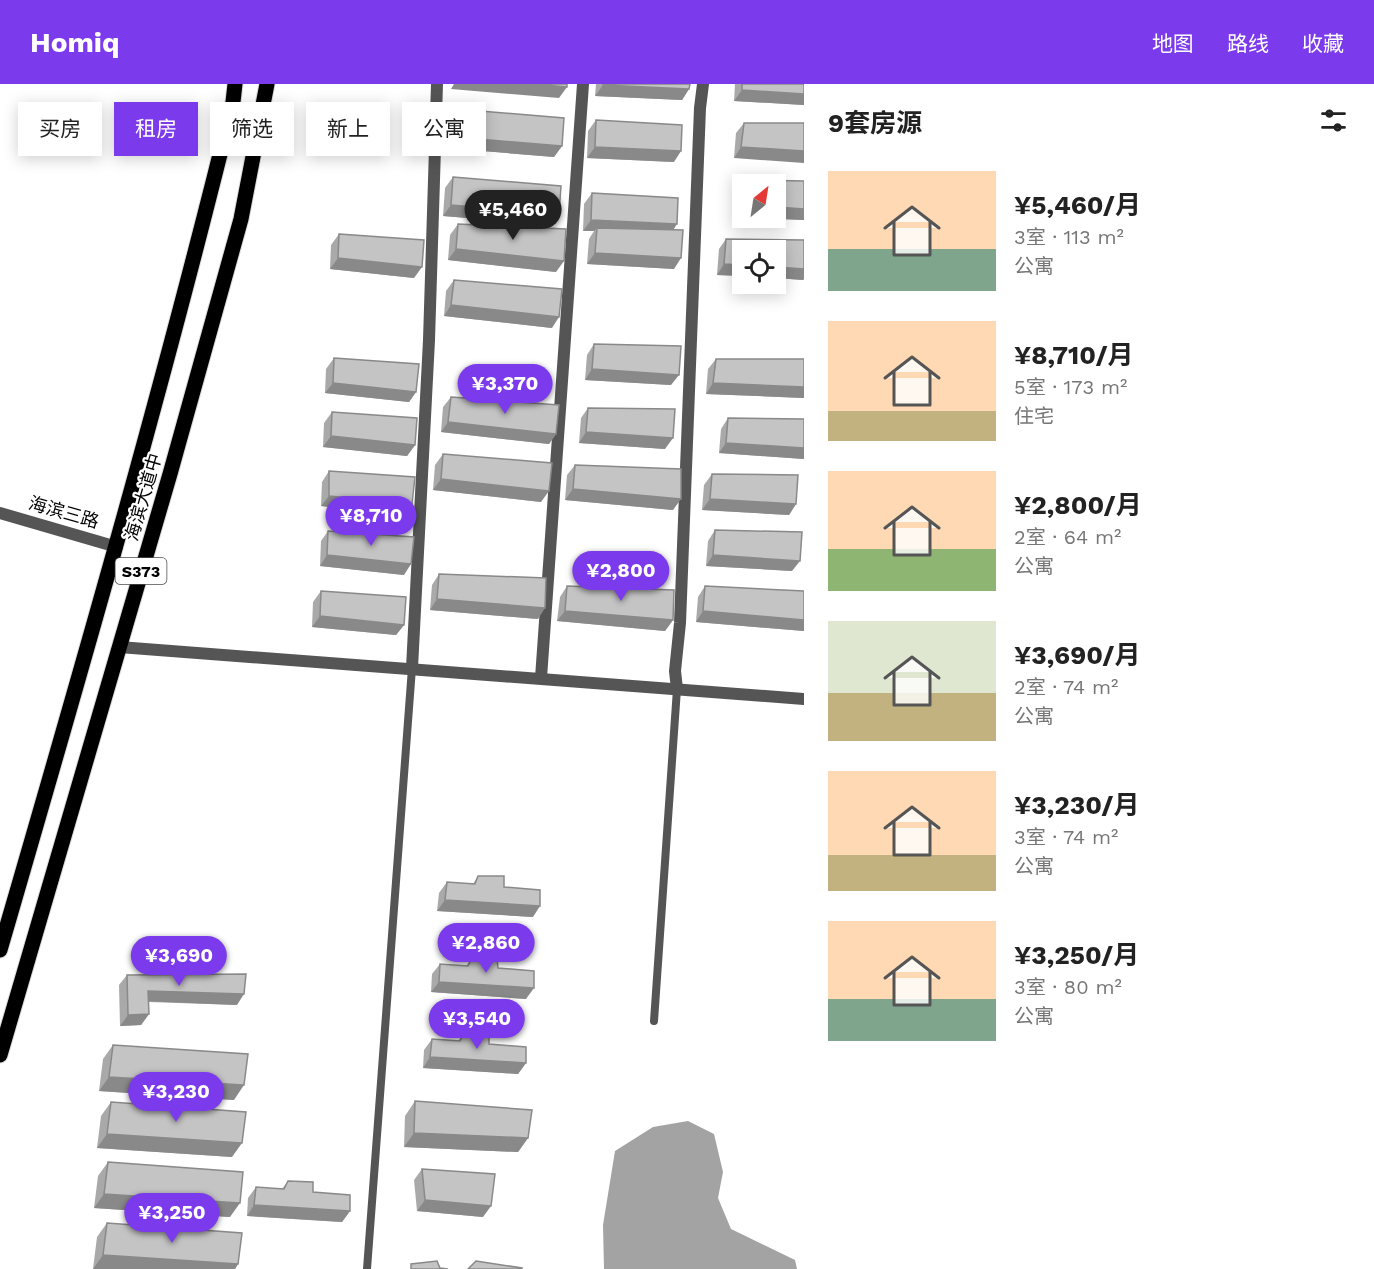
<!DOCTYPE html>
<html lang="zh">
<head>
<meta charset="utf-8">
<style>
	body { margin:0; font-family:"Work Sans","Noto Sans SC",sans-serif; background:#f2f2f2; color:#222; height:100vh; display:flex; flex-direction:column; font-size:22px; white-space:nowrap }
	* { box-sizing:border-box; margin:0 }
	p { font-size:20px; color:#767676 }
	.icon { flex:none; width:33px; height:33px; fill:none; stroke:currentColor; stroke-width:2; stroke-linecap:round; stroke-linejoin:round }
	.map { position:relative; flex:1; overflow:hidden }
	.sheet { display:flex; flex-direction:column; background:#fff; width:570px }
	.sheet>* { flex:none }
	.hud { position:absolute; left:18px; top:18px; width:570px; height:54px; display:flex; gap:12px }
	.needle { width:39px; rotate:30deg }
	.controls { position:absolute; left:732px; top:90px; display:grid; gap:12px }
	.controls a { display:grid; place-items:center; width:54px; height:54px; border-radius:0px; background:#fff; box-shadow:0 3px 15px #0003; font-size:30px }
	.price { position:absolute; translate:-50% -51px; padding:0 14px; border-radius:21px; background:#7c3aed; color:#fff; font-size:20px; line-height:39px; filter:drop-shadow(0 2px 3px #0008) }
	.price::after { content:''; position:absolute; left:50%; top:36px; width:18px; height:14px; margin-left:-9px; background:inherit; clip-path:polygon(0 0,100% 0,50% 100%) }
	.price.selected { background:#222; color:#fff }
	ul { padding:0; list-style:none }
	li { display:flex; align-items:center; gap:18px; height:150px; padding:0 24px }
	li span { display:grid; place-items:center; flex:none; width:168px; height:120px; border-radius:0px; color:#555 }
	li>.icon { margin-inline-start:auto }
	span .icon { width:72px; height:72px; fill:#fffc; stroke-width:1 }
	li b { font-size:26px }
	h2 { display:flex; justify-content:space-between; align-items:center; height:72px; padding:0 24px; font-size:26px }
	.pill { padding:0 21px; border-radius:0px; background:#fff; box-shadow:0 3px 15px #0003; font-size:21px; line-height:54px }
	.pill.selected { background:#7c3aed; color:#fff }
	header { display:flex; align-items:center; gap:36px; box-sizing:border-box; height:84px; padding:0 30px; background:#7c3aed; color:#fff }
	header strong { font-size:28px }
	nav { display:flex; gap:33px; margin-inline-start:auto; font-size:21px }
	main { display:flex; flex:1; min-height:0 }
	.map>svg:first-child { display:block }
	.water { fill:#a3a3a3 }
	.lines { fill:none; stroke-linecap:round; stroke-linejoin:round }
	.primary-casing { stroke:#dbdbdb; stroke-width:17 }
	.lane { stroke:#555; stroke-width:8 }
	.street { stroke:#555; stroke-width:12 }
	.primary { stroke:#000; stroke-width:15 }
	.wall { fill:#a9a9a9 }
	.shaded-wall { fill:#898989 }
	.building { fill:#c4c4c4; stroke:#898989; stroke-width:1.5 }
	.labels { text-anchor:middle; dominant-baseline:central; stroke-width:4.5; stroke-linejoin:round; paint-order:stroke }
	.shield { fill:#fff; stroke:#4c4c4c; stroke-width:1.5 }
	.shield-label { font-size:16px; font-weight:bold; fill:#000 }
	.street-label { font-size:18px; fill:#000; stroke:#fff }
</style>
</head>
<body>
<header>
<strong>Homiq</strong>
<nav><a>地图</a><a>路线</a><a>收藏</a></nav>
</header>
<main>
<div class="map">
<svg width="804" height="1185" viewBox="0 0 804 1185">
	<rect width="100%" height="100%" fill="#fff"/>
	<!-- water -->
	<path class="water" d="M 688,1037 L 714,1050 L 723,1088 L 718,1114 L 731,1145 L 795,1176 L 797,1185 L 604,1185 L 603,1141 L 615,1067 L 653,1043 Z"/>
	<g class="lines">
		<defs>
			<g id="primary">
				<path d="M 0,866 C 82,584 163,303 233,18 L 235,0"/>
				<path d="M 0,971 L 170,390 L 241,135 L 267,0"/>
			</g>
		</defs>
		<!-- primary casing -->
		<use href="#primary" class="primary-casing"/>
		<!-- lane -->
		<g class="lane">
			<path d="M 654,937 L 677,605"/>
			<path d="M 367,1185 L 412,584"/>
		</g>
		<!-- street -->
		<g class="street">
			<path d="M 0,429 L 117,463"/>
			<path d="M 119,563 L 804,615"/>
			<path d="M 412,584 L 429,256 L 437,0"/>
			<path d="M 541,594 L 583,0"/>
			<path d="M 677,605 L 675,587 L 680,539 L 700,24 L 703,0"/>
		</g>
		<!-- primary -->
		<use href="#primary" class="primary"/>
	</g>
	<!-- wall -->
	<g class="wall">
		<path d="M 596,0 L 690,0 L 689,5 L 682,16 L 595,12 Z"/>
		<path d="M 735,0 L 804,0 L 804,21 L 734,17 Z"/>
		<path d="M 456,25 L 562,62 L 554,73 L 446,64 L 448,36 Z"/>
		<path d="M 596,36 L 674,78 L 587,74 L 588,47 Z"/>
		<path d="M 744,39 L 804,39 L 734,74 L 736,49 Z"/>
		<path d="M 453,93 L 551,141 L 443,132 L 445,104 Z"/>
		<path d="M 745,96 L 804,97 L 804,136 L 758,134 L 776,100 L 742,100 L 742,133 L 735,132 L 737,107 Z"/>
		<path d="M 592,109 L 674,145 L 674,185 L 587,180 L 589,155 L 594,147 L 583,147 L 584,120 Z"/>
		<path d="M 458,140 L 556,188 L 448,176 L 450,151 Z"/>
		<path d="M 339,150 L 414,194 L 330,185 L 331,161 Z"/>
		<path d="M 726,155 L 804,156 L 804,195 L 803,196 L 776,194 L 776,166 L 742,166 L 742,192 L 717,191 L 719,165 Z"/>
		<path d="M 454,196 L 552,244 L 444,232 L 446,207 Z"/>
		<path d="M 594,260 L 671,301 L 585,296 L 587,271 Z"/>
		<path d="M 334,274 L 416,308 L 409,318 L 325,309 L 326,285 Z"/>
		<path d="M 716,275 L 804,275 L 804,314 L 706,310 L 708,285 Z"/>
		<path d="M 451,313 L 556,350 L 549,360 L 441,348 L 443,323 Z"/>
		<path d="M 588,324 L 665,365 L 579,359 L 581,334 Z"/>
		<path d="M 332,328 L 415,361 L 407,372 L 323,363 L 324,339 Z"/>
		<path d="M 728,334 L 804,335 L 804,375 L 719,369 L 721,345 Z"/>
		<path d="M 443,370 L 541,418 L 433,406 L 435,381 Z"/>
		<path d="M 575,381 L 673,426 L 565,416 L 567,391 Z"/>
		<path d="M 329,387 L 412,420 L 405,431 L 321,422 L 322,398 Z"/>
		<path d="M 712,390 L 796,420 L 789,431 L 702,426 L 704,401 Z"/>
		<path d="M 715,446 L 792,487 L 706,482 L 708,457 Z"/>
		<path d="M 328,447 L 404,491 L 320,482 L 321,457 Z"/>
		<path d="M 439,490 L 538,535 L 430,526 L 432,501 Z"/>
		<path d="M 567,502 L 673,536 L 665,547 L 557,537 L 560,513 Z"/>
		<path d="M 705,502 L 804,507 L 804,547 L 696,538 L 698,513 Z"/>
		<path d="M 321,507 L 404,541 L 396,551 L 312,543 L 313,518 Z"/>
		<path d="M 478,792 L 504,803 L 533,833 L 437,827 L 439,809 L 447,798 L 473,800 Z"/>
		<path d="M 472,874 L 498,884 L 526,915 L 431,908 L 432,890 L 440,880 L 466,882 Z"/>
		<path d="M 127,891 L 237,921 L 148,918 L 149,930 L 141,941 L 120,942 L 119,901 Z"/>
		<path d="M 464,949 L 489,960 L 526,979 L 518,990 L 423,984 L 424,966 L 432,955 L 458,957 Z"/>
		<path d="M 113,961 L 234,1016 L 99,1007 L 103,975 Z"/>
		<path d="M 415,1017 L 528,1054 L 518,1068 L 404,1063 L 405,1032 Z"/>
		<path d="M 111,1018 L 232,1073 L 97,1064 L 101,1032 Z"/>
		<path d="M 108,1078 L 230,1133 L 94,1124 L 98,1092 Z"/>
		<path d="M 422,1085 L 483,1133 L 417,1127 L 414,1096 Z"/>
		<path d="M 288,1097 L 313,1108 L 350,1127 L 342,1138 L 247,1132 L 248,1114 L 256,1103 L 282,1105 Z"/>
		<path d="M 107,1139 L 238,1180 L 235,1185 L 93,1185 L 97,1153 Z"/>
	</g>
	<!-- shaded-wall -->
	<g class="shaded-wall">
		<path d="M 454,0 L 535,0 L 567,3 L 559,14 L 451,5 Z"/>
		<path d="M 603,1 L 689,5 L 682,16 L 595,12 Z"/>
		<path d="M 742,6 L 804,10 L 804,21 L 734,17 Z"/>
		<path d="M 454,53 L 562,62 L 554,73 L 446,64 Z"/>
		<path d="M 595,63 L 681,67 L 674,78 L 587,74 Z"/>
		<path d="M 741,63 L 804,67 L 804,79 L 734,74 Z"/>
		<path d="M 451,121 L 559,130 L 551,141 L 443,132 Z"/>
		<path d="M 742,121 L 742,133 L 735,132 Z"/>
		<path d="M 776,123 L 804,125 L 804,136 L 758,134 L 776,134 Z"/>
		<path d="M 591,136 L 677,140 L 670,151 L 597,144 L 594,147 L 583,147 Z"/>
		<path d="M 456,165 L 564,177 L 556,188 L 448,176 Z"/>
		<path d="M 595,169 L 681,174 L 674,185 L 587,180 Z"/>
		<path d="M 338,174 L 422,183 L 414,194 L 330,185 Z"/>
		<path d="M 724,180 L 742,181 L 742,192 L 717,191 Z"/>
		<path d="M 776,183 L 804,185 L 804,195 L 803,196 L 776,194 Z"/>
		<path d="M 451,221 L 559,233 L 552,244 L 444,232 Z"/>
		<path d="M 592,285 L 679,291 L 671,301 L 585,296 Z"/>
		<path d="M 333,299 L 416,308 L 409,318 L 325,309 Z"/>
		<path d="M 713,299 L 804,303 L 804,314 L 706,310 Z"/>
		<path d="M 448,338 L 556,350 L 549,360 L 441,348 Z"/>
		<path d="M 586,348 L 673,354 L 665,365 L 579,359 Z"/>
		<path d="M 331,352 L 415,361 L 407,372 L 323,363 Z"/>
		<path d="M 726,359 L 804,364 L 804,375 L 719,369 Z"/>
		<path d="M 441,395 L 549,407 L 541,418 L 433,406 Z"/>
		<path d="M 573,405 L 681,415 L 673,426 L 565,416 Z"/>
		<path d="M 329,412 L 412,420 L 405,431 L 321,422 Z"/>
		<path d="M 710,415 L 796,420 L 789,431 L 702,426 Z"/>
		<path d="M 327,471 L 411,480 L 404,491 L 320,482 Z"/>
		<path d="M 713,471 L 800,477 L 792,487 L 706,482 Z"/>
		<path d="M 437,515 L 545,524 L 538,535 L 430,526 Z"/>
		<path d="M 565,527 L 673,536 L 665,547 L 557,537 Z"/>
		<path d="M 703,527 L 804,536 L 804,547 L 696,538 Z"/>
		<path d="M 320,532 L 404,541 L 396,551 L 312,543 Z"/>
		<path d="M 445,816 L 540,822 L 533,833 L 437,827 Z"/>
		<path d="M 439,898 L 534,904 L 526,915 L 431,908 Z"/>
		<path d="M 148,907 L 244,910 L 237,921 L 141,917 Z"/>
		<path d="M 149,930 L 141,941 L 120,942 L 128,931 Z"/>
		<path d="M 430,973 L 526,979 L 518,990 L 423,984 Z"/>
		<path d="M 109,993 L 244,1001 L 234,1016 L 99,1007 Z"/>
		<path d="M 414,1049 L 528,1054 L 518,1068 L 404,1063 Z"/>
		<path d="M 107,1050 L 242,1059 L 232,1073 L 97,1064 Z"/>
		<path d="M 104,1110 L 240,1119 L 230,1133 L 94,1124 Z"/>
		<path d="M 425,1116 L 491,1122 L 483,1133 L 417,1127 Z"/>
		<path d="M 254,1121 L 350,1127 L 342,1138 L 247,1132 Z"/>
		<path d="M 103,1171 L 238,1180 L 235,1185 L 93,1185 Z"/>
	</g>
	<!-- building -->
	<g class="building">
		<path d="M 535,0 L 567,0 L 567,3 Z"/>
		<path d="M 603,0 L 690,0 L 689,5 L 603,1 Z"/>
		<path d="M 742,0 L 804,0 L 804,10 L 742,6 Z"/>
		<path d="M 456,25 L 564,34 L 562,62 L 454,53 Z"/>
		<path d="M 596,36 L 682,41 L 681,67 L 595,63 Z"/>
		<path d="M 744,39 L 804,39 L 804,67 L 741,63 Z"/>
		<path d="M 453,93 L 561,102 L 559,130 L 451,121 Z"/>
		<path d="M 745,96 L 804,97 L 804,125 L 776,123 L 776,100 L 745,100 Z"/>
		<path d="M 592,109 L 678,114 L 677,140 L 591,136 Z"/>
		<path d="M 458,140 L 566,145 L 564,177 L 456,165 Z"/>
		<path d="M 597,144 L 683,146 L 681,174 L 595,169 Z"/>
		<path d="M 339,150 L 424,156 L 422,183 L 338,174 Z"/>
		<path d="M 726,155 L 804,156 L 804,185 L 776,183 L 776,166 L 742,166 L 742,181 L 724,180 Z"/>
		<path d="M 454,196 L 562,205 L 559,233 L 451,221 Z"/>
		<path d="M 594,260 L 681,262 L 679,291 L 592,285 Z"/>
		<path d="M 334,274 L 419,280 L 416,308 L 333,299 Z"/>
		<path d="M 716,275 L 804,275 L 804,303 L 713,299 Z"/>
		<path d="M 451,313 L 559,321 L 556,350 L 448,338 Z"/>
		<path d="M 588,324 L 675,325 L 673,354 L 586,348 Z"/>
		<path d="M 332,328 L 417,334 L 415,361 L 331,352 Z"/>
		<path d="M 728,334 L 804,335 L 804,364 L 726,359 Z"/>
		<path d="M 443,370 L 552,379 L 549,407 L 441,395 Z"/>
		<path d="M 575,381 L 681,385 L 681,415 L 573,405 Z"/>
		<path d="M 329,387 L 415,393 L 412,420 L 329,412 Z"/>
		<path d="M 712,390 L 798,391 L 796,420 L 710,415 Z"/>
		<path d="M 715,446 L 802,448 L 800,477 L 713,471 Z"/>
		<path d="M 328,447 L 414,453 L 411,480 L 327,471 Z"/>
		<path d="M 439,490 L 546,494 L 545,524 L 437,515 Z"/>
		<path d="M 567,502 L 674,506 L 673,536 L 565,527 Z"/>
		<path d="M 705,502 L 804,507 L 804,536 L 703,527 Z"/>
		<path d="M 321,507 L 406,513 L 404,541 L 320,532 Z"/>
		<path d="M 478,792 L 504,792 L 504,803 L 540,806 L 540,822 L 445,816 L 447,798 L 475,800 Z"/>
		<path d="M 472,874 L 497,874 L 498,884 L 534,887 L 534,904 L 439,898 L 440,880 L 468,882 Z"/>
		<path d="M 246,890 L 244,910 L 148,907 L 149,930 L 128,931 L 127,891 Z"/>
		<path d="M 464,949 L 489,949 L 489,960 L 526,963 L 526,979 L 430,973 L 432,955 L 460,957 Z"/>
		<path d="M 113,961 L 248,970 L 244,1001 L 109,993 Z"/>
		<path d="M 415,1017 L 532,1026 L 528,1054 L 414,1049 Z"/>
		<path d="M 111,1018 L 246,1028 L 242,1059 L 107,1050 Z"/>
		<path d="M 108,1078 L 243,1088 L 240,1119 L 104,1110 Z"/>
		<path d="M 422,1085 L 495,1090 L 491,1122 L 425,1116 Z"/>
		<path d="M 288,1097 L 313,1098 L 313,1108 L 350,1111 L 350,1127 L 254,1121 L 256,1103 L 284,1105 Z"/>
		<path d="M 107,1139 L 242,1149 L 238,1180 L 103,1171 Z"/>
		<path d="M 437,1177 L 440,1184 L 448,1185 L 411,1185 L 411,1180 Z"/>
		<path d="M 476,1177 L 522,1184 L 522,1185 L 468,1185 Z"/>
	</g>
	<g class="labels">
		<!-- shield labels -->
		<rect class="shield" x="115.5" y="474" width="51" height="26" rx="4.5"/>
		<g class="shield-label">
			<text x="141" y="487">S373</text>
		</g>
		<!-- street labels -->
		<g class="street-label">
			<text transform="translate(143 413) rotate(-74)">海滨大道中</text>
			<text transform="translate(64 428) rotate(16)">海滨三路</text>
		</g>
	</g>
</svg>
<div class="controls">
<a><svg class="needle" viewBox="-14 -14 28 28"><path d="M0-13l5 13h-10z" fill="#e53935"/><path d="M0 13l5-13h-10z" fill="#767676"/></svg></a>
<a><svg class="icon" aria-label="locate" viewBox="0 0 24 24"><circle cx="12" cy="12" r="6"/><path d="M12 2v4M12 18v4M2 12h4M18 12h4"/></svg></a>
</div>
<b class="price selected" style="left:513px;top:157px">¥5,460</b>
<b class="price" style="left:505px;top:331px">¥3,370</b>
<b class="price" style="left:371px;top:463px">¥8,710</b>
<b class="price" style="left:621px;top:518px">¥2,800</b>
<b class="price" style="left:486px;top:890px">¥2,860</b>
<b class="price" style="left:179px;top:903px">¥3,690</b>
<b class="price" style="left:477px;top:966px">¥3,540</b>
<b class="price" style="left:176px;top:1039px">¥3,230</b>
<b class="price" style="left:172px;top:1160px">¥3,250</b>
<div class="hud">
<a class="pill">买房</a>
<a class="pill selected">租房</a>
<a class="pill">筛选</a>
<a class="pill">新上</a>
<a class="pill">公寓</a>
</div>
</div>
<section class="sheet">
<h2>9套房源<svg class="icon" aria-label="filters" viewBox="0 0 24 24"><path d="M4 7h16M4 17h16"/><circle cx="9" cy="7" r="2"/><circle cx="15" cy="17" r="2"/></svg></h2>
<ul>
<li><span style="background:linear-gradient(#ffd9b3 65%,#7fa58c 0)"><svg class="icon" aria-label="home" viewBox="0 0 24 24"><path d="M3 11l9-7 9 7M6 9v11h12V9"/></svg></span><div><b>¥5,460/月</b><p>3室 · 113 m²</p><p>公寓</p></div></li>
<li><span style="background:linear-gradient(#ffd9b3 75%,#c2b280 0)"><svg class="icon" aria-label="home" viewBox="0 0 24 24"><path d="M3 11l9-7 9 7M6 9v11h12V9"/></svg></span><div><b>¥8,710/月</b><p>5室 · 173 m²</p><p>住宅</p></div></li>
<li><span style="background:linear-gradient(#ffd9b3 65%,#8fb573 0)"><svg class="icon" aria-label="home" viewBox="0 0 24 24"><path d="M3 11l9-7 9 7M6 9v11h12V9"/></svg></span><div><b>¥2,800/月</b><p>2室 · 64 m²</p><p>公寓</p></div></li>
<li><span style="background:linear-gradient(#dfe7d0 60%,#c2b280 0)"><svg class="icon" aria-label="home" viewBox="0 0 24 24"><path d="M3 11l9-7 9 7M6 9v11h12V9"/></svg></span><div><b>¥3,690/月</b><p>2室 · 74 m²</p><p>公寓</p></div></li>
<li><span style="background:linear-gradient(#ffd9b3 70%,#c2b280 0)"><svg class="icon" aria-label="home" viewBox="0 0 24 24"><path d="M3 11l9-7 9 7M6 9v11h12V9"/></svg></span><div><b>¥3,230/月</b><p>3室 · 74 m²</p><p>公寓</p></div></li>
<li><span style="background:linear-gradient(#ffd9b3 65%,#7fa58c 0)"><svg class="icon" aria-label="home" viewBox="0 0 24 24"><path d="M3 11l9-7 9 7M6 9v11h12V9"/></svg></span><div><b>¥3,250/月</b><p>3室 · 80 m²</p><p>公寓</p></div></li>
</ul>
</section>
</main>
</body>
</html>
